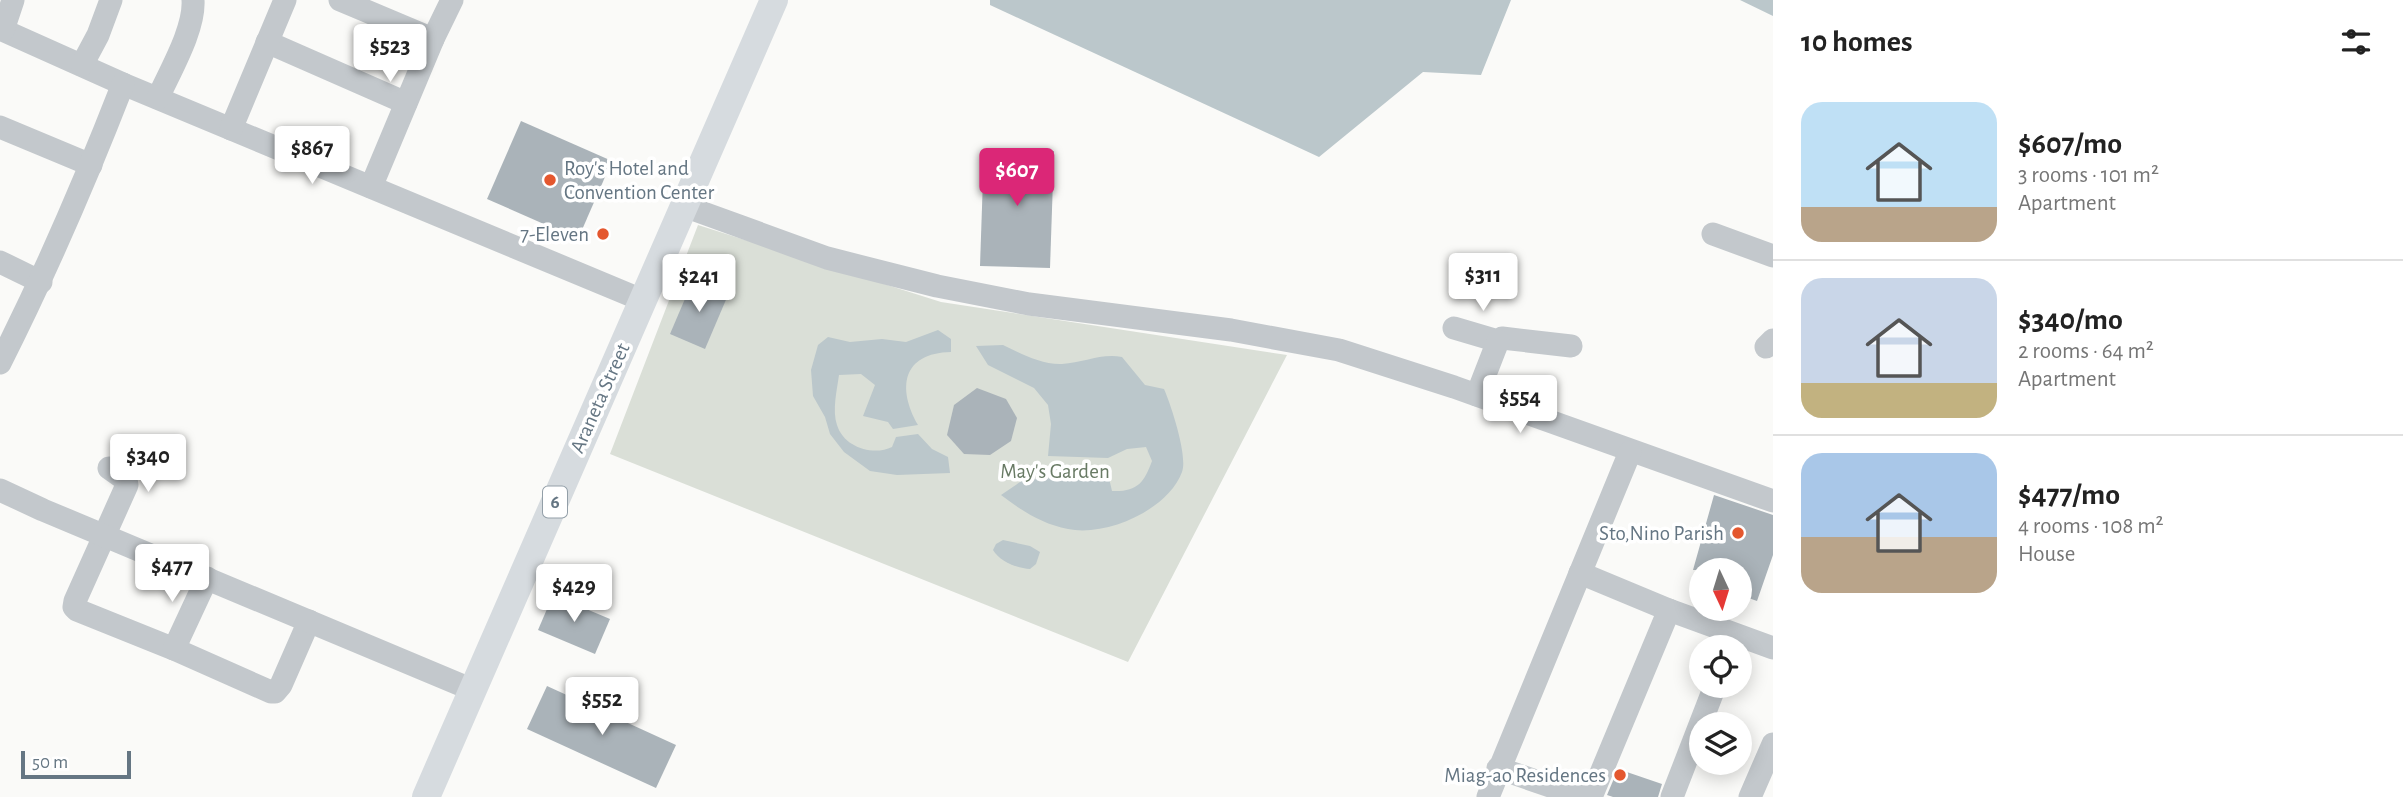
<!DOCTYPE html>
<html lang="en">
<head>
<meta charset="utf-8">
<style>
	body { margin:0; font-family:"Alegreya Sans",sans-serif; background:#f2f2f2; color:#222; height:100vh; display:flex; flex-direction:column; font-size:26px; white-space:nowrap }
	* { box-sizing:border-box; margin:0 }
	p { font-size:23px; color:#767676 }
	.icon { flex:none; width:38px; height:38px; fill:none; stroke:currentColor; stroke-width:2; stroke-linecap:round; stroke-linejoin:round }
	.map { position:relative; flex:1; overflow:hidden }
	.details { display:flex; flex-direction:column; background:#fff; width:630px }
	.details>* { flex:none }
	.needle { width:46px; rotate:176deg }
	.tools { position:absolute; left:1689px; top:558px; display:grid; gap:14px }
	.tools a { display:grid; place-items:center; width:63px; height:63px; border-radius:50%; background:#fff; box-shadow:0 4px 18px #0003; font-size:35px }
	.scale { position:absolute; left:21px; bottom:18px; width:110px; box-sizing:border-box; padding-left:7px; border:4px solid #657683; border-top:0; font-size:19px; line-height:24px; white-space:nowrap; color:#657683; -webkit-text-stroke:5px #fff; paint-order:stroke }
	.price { position:absolute; translate:-50% -60px; padding:0 16px; border-radius:7px; background:#fff; color:#222; font-size:23px; line-height:46px; filter:drop-shadow(0 2px 4px #0008) }
	.price::after { content:''; position:absolute; left:50%; top:42px; width:21px; height:16px; margin-left:-10px; background:inherit; clip-path:polygon(0 0,100% 0,50% 100%) }
	.price.selected { background:#db2777; color:#fff }
	ul { padding:0; list-style:none }
	li { display:flex; align-items:center; gap:21px; height:175px; padding:0 28px }
	li+li { border-top:2px solid #e0e0e0 }
	li span { display:grid; place-items:center; flex:none; width:196px; height:140px; border-radius:21px; color:#555 }
	li>.icon { margin-inline-start:auto }
	span .icon { width:84px; height:84px; fill:#fffc; stroke-width:1 }
	li b { font-size:30px }
	h2 { display:flex; justify-content:space-between; align-items:center; height:84px; padding:0 28px; font-size:30px }
	main { display:flex; flex:1; min-height:0 }
	.map>svg:first-child { display:block }
	.green { fill:#dadfd7 }
	.water { fill:#bbc7cb }
	.building { fill:#aab3b9 }
	.lines { fill:none; stroke-linecap:round; stroke-linejoin:round }
	.minor { stroke:#c3c8cc; stroke-width:23 }
	.major { stroke:#d6dbdf; stroke-width:28 }
	.poi-dot { fill:#e4572e; stroke:#fff; stroke-width:2.5 }
	.labels { text-anchor:middle; dominant-baseline:central; stroke-width:7; stroke-linejoin:round; paint-order:stroke }
	.shield { fill:#fff; stroke:#939fa8; stroke-width:2 }
	.shield-label { font-size:19px; font-weight:bold; fill:#657683 }
	.poi-label { font-size:21px; fill:#657683; stroke:#fff; text-anchor:end }
	.street-label { font-size:21px; fill:#657683; stroke:#fff }
	.park-label { font-size:21px; fill:#687a64; stroke:#fff }
</style>
</head>
<body>
<main>
<div class="map">
<svg width="1773" height="797" viewBox="0 0 1773 797">
	<rect width="100%" height="100%" fill="#fafaf8"/>
	<!-- green -->
	<path class="green" d="M 698,225 L 941,302 L 1287,355 L 1128,662 L 610,454 Z"/>
	<!-- water -->
	<g class="water">
		<path d="M 990,0 L 1511,0 L 1481,75 L 1423,72 L 1319,157 L 990,5 Z"/>
		<path d="M 1740,0 L 1773,0 L 1773,16 Z"/>
		<path d="M 938,330 L 951,339 L 951,352 C 902,353 897,388 918,425 L 893,429 L 888,422 L 863,416 L 875,385 L 861,374 L 839,375 C 837,390 832,410 837,425 C 844,448 874,456 892,447 L 896,437 L 918,434 L 932,449 L 948,457 L 950,473 L 897,475 L 870,471 L 844,452 L 830,434 L 825,417 L 813,396 L 811,370 L 818,345 L 828,337 L 850,342 L 882,339 L 906,342 Z"/>
		<path d="M 1003,345 C 1020,353 1042,365 1062,364 C 1083,363 1101,353 1122,357 L 1145,385 L 1164,389 C 1171,405 1188,456 1182,472 C 1168,510 1106,537 1068,529 C 1042,524 1022,511 1001,495 L 1023,480 L 1108,474 L 1112,491 C 1137,492 1144,483 1152,461 L 1146,447 L 1127,449 L 1108,458 L 1048,456 L 1051,424 L 1048,405 L 1034,388 L 988,365 L 976,346 Z"/>
		<path d="M 1003,540 L 1030,546 L 1040,552 L 1036,564 L 1030,569 C 1017,568 1000,562 993,550 L 996,544 Z"/>
	</g>
	<!-- building -->
	<g class="building">
		<path d="M 521,121 L 612,161 L 578,239 L 487,199 Z"/>
		<path d="M 984,149 L 1054,151 L 1050,268 L 980,266 Z"/>
		<path d="M 693,280 L 728,295 L 705,349 L 670,334 Z"/>
		<path d="M 977,388 L 1006,399 L 1017,418 L 1011,441 L 990,455 L 964,454 L 947,435 L 954,405 Z"/>
		<path d="M 1714,495 L 1773,515 L 1773,555 L 1757,601 L 1740,595 L 1740,570 L 1693,570 Z"/>
		<path d="M 553,595 L 610,619 L 595,654 L 538,630 Z"/>
		<path d="M 547,686 L 676,745 L 656,788 L 527,729 Z"/>
		<path d="M 1618,769 L 1662,784 L 1658,797 L 1613,797 L 1607,795 Z"/>
	</g>
	<g class="lines">
		<!-- minor -->
		<g class="minor">
			<path d="M 340,0 L 433,39"/>
			<path d="M 0,29 L 123,84 L 642,300"/>
			<path d="M 3,30 L 13,0"/>
			<path d="M 267,42 L 406,103"/>
			<path d="M 82,65 L 98,35 L 111,0"/>
			<path d="M 158,98 C 170,71 195,29 193,0"/>
			<path d="M 0,127 L 91,165"/>
			<path d="M 231,129 L 285,0"/>
			<path d="M 371,187 L 433,39 L 452,0"/>
			<path d="M 684,206 L 827,258 L 937,286 L 1029,304 L 1231,330 L 1339,350 L 1454,387 L 1773,501"/>
			<path d="M 1713,234 L 1773,256"/>
			<path d="M 0,262 L 41,282"/>
			<path d="M 1454,328 L 1498,341 L 1502,338 L 1571,346"/>
			<path d="M 1766,347 L 1773,340"/>
			<path d="M 0,363 C 46,272 86,179 123,84"/>
			<path d="M 1477,395 L 1498,341"/>
			<path d="M 109,468 L 126,480 L 127,485 L 75,601 L 74,607 L 77,610 L 174,649 L 271,692 L 275,692 L 281,685 L 309,621"/>
			<path d="M 0,490 L 43,510 L 473,690"/>
			<path d="M 1580,573 L 1669,610 L 1773,648"/>
			<path d="M 174,649 L 207,578"/>
			<path d="M 1498,768 L 1582,797"/>
			<path d="M 1488,797 L 1630,452"/>
			<path d="M 1591,797 L 1669,610"/>
			<path d="M 1672,797 L 1715,686"/>
			<path d="M 1750,797 L 1773,744"/>
		</g>
		<!-- major -->
		<path class="major" d="M 426,797 L 774,0"/>
	</g>
	<!-- markers -->
	<g class="poi-dot">
		<circle cx="550" cy="180" r="7"/>
		<circle cx="603" cy="234" r="7"/>
		<circle cx="1738" cy="533" r="7"/>
		<circle cx="1620" cy="775" r="7"/>
	</g>
	<g class="labels">
		<!-- shield labels -->
		<rect class="shield" x="543" y="486.5" width="24" height="31" rx="5"/>
		<g class="shield-label">
			<text x="555" y="502">6</text>
		</g>
		<!-- poi labels -->
		<g class="poi-label">
			<text x="564" y="168" text-anchor="start">Roy's Hotel and<tspan x="564" dy="24">Convention Center</tspan></text>
			<text x="589" y="234">7-Eleven</text>
			<text x="1724" y="533">Sto,Nino Parish</text>
			<text x="1606" y="775">Miag-ao Residences</text>
		</g>
		<!-- street labels -->
		<g class="street-label">
			<text transform="translate(600 398) rotate(-66)">Araneta Street</text>
		</g>
		<!-- park labels -->
		<g class="park-label">
			<text x="1055" y="471">May's Garden</text>
		</g>
	</g>
</svg>
<div class="tools">
<a><svg class="needle" viewBox="-14 -14 28 28"><path d="M0-13l5 13h-10z" fill="#e53935"/><path d="M0 13l5-13h-10z" fill="#767676"/></svg></a>
<a><svg class="icon" aria-label="locate" viewBox="0 0 24 24"><circle cx="12" cy="12" r="6"/><path d="M12 2v4M12 18v4M2 12h4M18 12h4"/></svg></a>
<a><svg class="icon" aria-label="layers" viewBox="0 0 24 24"><path d="M12 4l9 5-9 5-9-5zM3 14l9 5 9-5"/></svg></a>
</div>
<div class="scale">50 m</div>
<b class="price" style="left:390px;top:84px">$523</b>
<b class="price" style="left:312px;top:186px">$867</b>
<b class="price selected" style="left:1017px;top:208px">$607</b>
<b class="price" style="left:1483px;top:313px">$311</b>
<b class="price" style="left:699px;top:314px">$241</b>
<b class="price" style="left:1520px;top:435px">$554</b>
<b class="price" style="left:148px;top:494px">$340</b>
<b class="price" style="left:172px;top:604px">$477</b>
<b class="price" style="left:574px;top:624px">$429</b>
<b class="price" style="left:602px;top:737px">$552</b>
</div>
<section class="details">
<h2>10 homes<svg class="icon" aria-label="filters" viewBox="0 0 24 24"><path d="M4 7h16M4 17h16"/><circle cx="9" cy="7" r="2"/><circle cx="15" cy="17" r="2"/></svg></h2>
<ul>
<li><span style="background:linear-gradient(#bfe0f5 75%,#b9a48a 0)"><svg class="icon" aria-label="home" viewBox="0 0 24 24"><path d="M3 11l9-7 9 7M6 9v11h12V9"/></svg></span><div><b>$607/mo</b><p>3 rooms · 101 m²</p><p>Apartment</p></div></li>
<li><span style="background:linear-gradient(#c9d6e8 75%,#c2b280 0)"><svg class="icon" aria-label="home" viewBox="0 0 24 24"><path d="M3 11l9-7 9 7M6 9v11h12V9"/></svg></span><div><b>$340/mo</b><p>2 rooms · 64 m²</p><p>Apartment</p></div></li>
<li><span style="background:linear-gradient(#a9c7e8 60%,#b9a48a 0)"><svg class="icon" aria-label="home" viewBox="0 0 24 24"><path d="M3 11l9-7 9 7M6 9v11h12V9"/></svg></span><div><b>$477/mo</b><p>4 rooms · 108 m²</p><p>House</p></div></li>
</ul>
</section>
</main>
</body>
</html>
